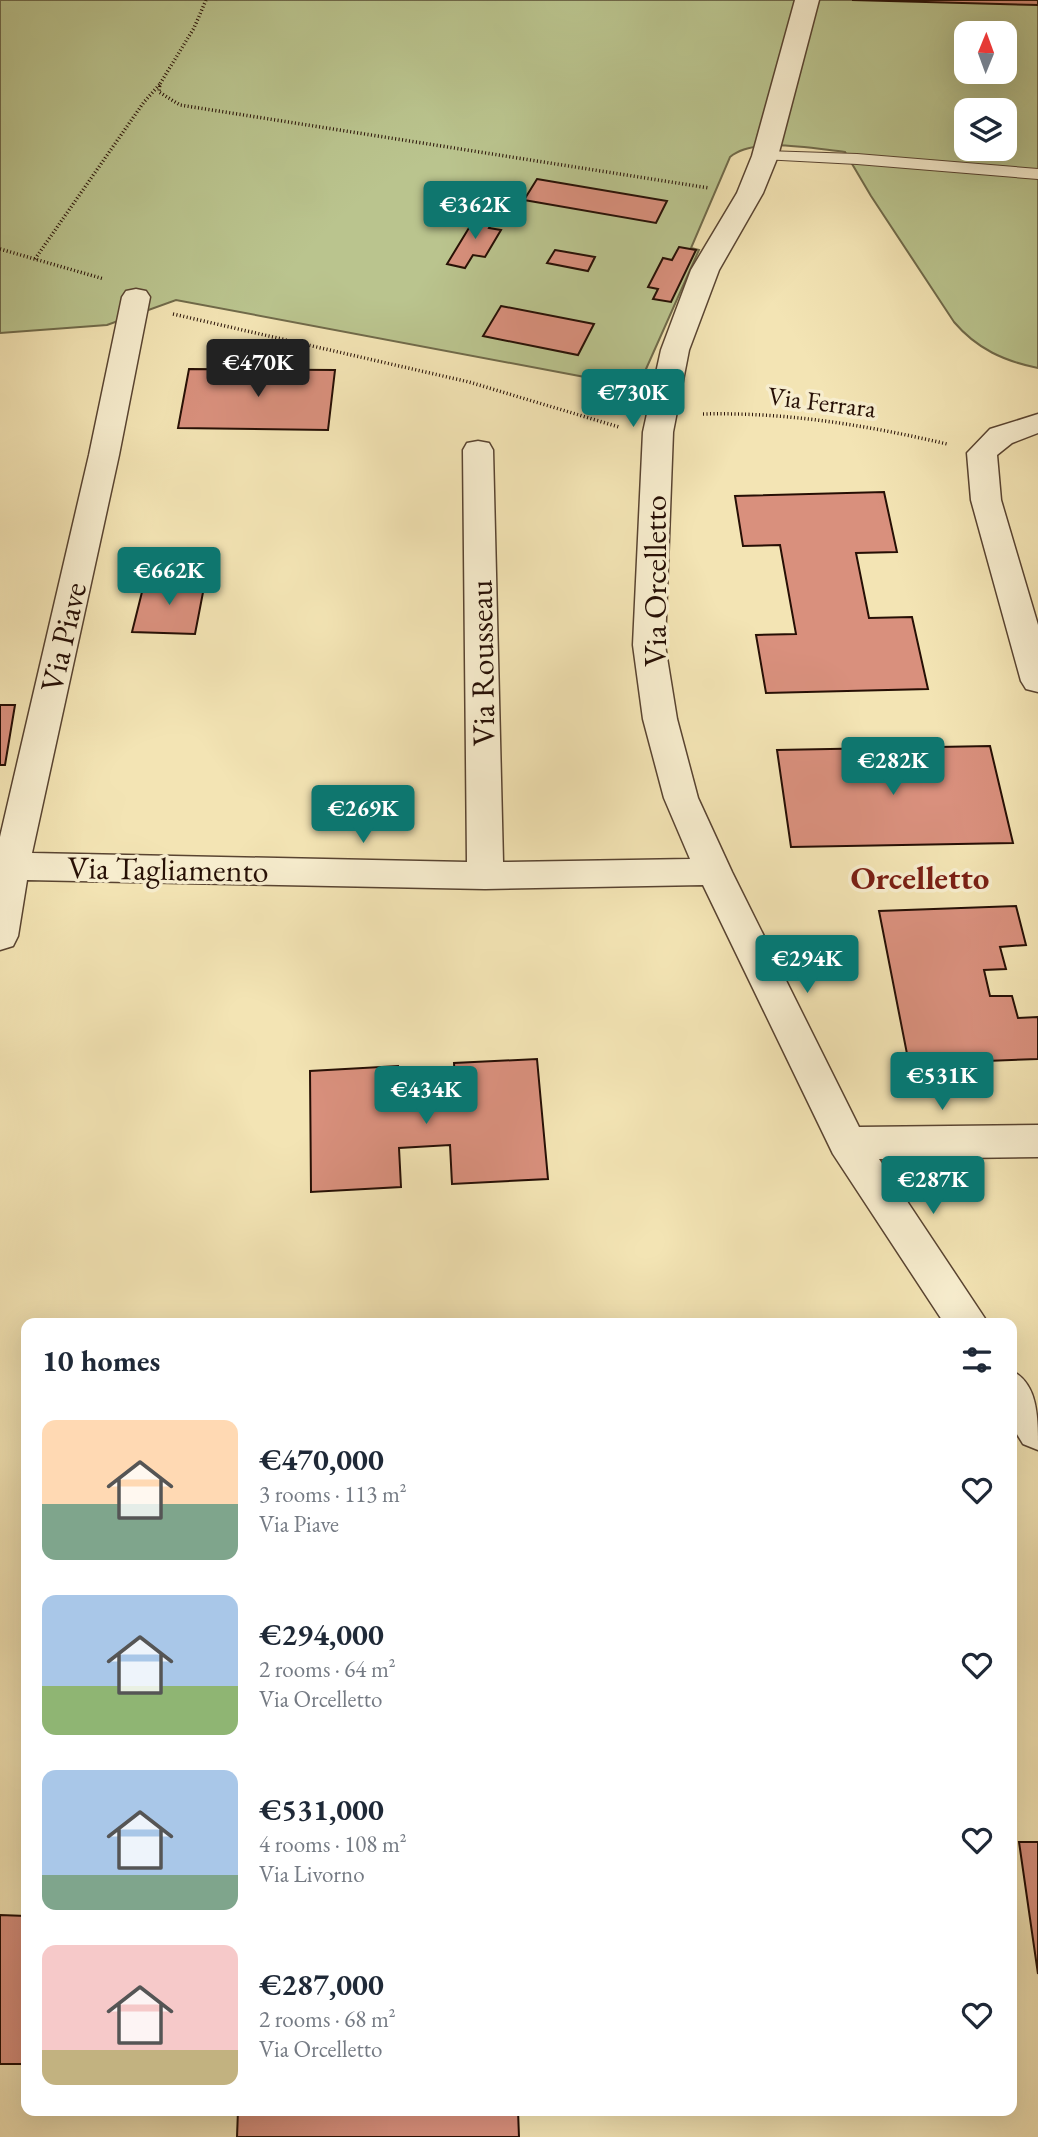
<!DOCTYPE html>
<html lang="en">
<head>
<meta charset="utf-8">
<style>
	body { margin:0; font-family:"EB Garamond",serif; background:#f2f2f3; color:#1f2937; height:100vh; display:flex; flex-direction:column; font-size:26px; white-space:nowrap }
	* { box-sizing:border-box; margin:0 }
	p { font-size:23px; color:#747a83 }
	.icon { flex:none; width:38px; height:38px; fill:none; stroke:currentColor; stroke-width:2; stroke-linecap:round; stroke-linejoin:round }
	.map { position:relative; flex:1; overflow:hidden }
	.details { position:absolute; left:21px; top:1318px; width:996px; height:798px; display:flex; flex-direction:column; background:#fff; border-radius:14px; box-shadow:0 7px 28px #0002 }
	.details>* { flex:none }
	.needle { width:46px; rotate:1deg }
	.fabs { position:absolute; left:954px; top:21px; display:grid; gap:14px }
	.fabs a { display:grid; place-items:center; width:63px; height:63px; border-radius:14px; background:#fff; box-shadow:0 7px 28px #0002; font-size:35px }
	.price { position:absolute; translate:-50% -60px; padding:0 16px; border-radius:7px; background:#0f766e; color:#fff; font-size:23px; line-height:46px; filter:drop-shadow(0 2px 4px #0008) }
	.price::after { content:''; position:absolute; left:50%; top:42px; width:21px; height:16px; margin-left:-10px; background:inherit; clip-path:polygon(0 0,100% 0,50% 100%) }
	.price.active { background:#222; color:#fff }
	ul { padding:0; list-style:none }
	li { display:flex; align-items:center; gap:21px; height:175px; padding:0 21px }
	li span { display:grid; place-items:center; flex:none; width:196px; height:140px; border-radius:14px; color:#555 }
	li>.icon { margin-inline-start:auto }
	span .icon { width:84px; height:84px; fill:#fffc; stroke-width:1 }
	li b { font-size:30px }
	h2 { display:flex; justify-content:space-between; align-items:center; height:84px; padding:0 21px; font-size:30px }
	.map>svg:first-child { display:block }
	.green { fill:#bac48e; stroke:#706a4a; stroke-width:2; fill-rule:evenodd }
	.building { fill:#d9907d; stroke:#260f05; stroke-width:2 }
	.lines { fill:none; stroke-linecap:round; stroke-linejoin:round }
	.service-casing { stroke:#594431; stroke-width:2 }
	.minor-casing { stroke:#594431; stroke-width:3 }
	.path { stroke:#260f05; stroke-width:3.5; stroke-dasharray:1 2.5; stroke-linecap:butt }
	.service { fill:#f7edce; fill-rule:evenodd }
	.minor { fill:#f7edce; fill-rule:evenodd }
	.labels { text-anchor:middle; dominant-baseline:central; stroke-width:7; stroke-linejoin:round; paint-order:stroke }
	.far-street-label { font-size:26px; fill:#260f05; stroke:#f7edce }
	.street-label { font-size:32px; fill:#260f05; stroke:#f7edce }
	.neighbourhood-label { font-size:33px; font-weight:bold; fill:#7a1f14; stroke:#f7edce }
</style>
</head>
<body>
<div class="map">
<svg width="1038" height="2137" viewBox="0 0 1038 2137">
	<rect width="100%" height="100%" fill="#f3e4b4"/>
	<filter id="stains"><feTurbulence type="fractalNoise" baseFrequency=".00286" numOctaves="4"/><feColorMatrix values="0 0 0 0 .2 0 0 0 0 .09 0 0 0 0 .02 0 0 0 .5 -.17"/></filter>
	<radialGradient id="worn" r=".72"><stop offset=".6" stop-color="#630" stop-opacity="0"/><stop offset="1" stop-color="#630" stop-opacity=".3"/></radialGradient>
	<!-- green -->
	<path class="green" d="M 0,0 L 1038,0 L 1038,368 C 1004,361 977,349 954,322 L 871,196 L 845,152 C 815,149 754,136 730,157 L 691,248 L 699,250 L 638,387 L 176,300 L 107,325 L 0,333 ZM 966,33 L 1004,33 L 1004,72 L 966,72 ZM 966,110 L 1004,110 L 1004,149 L 966,149 Z"/>
	<!-- building -->
	<g class="building">
		<path d="M 1038,0 L 1038,5 L 852,0 Z"/>
		<path d="M 537,179 L 667,201 L 656,223 L 524,200 Z"/>
		<path d="M 478,213 L 496,216 L 489,228 L 501,230 L 485,257 L 473,255 L 465,268 L 447,264 Z"/>
		<path d="M 679,247 L 696,250 L 671,302 L 653,299 L 658,289 L 648,287 L 663,258 L 672,260 Z"/>
		<path d="M 555,250 L 595,257 L 588,271 L 547,263 Z"/>
		<path d="M 501,306 L 594,324 L 578,355 L 483,336 Z"/>
		<path d="M 189,369 L 335,370 L 328,430 L 178,428 Z"/>
		<path d="M 884,492 L 897,552 L 856,553 L 869,618 L 912,617 L 928,689 L 766,693 L 756,635 L 796,634 L 780,545 L 743,546 L 735,496 Z"/>
		<path d="M 145,580 L 205,582 L 195,634 L 132,632 Z"/>
		<path d="M 0,705 L 15,705 L 5,765 L 0,765 Z"/>
		<path d="M 990,746 L 1013,843 L 791,847 L 777,750 Z"/>
		<path d="M 1016,906 L 1026,945 L 1000,947 L 1006,969 L 984,970 L 990,996 L 1012,996 L 1018,1018 L 1038,1017 L 1038,1059 L 909,1064 L 879,911 Z"/>
		<path d="M 537,1059 L 548,1179 L 452,1184 L 450,1145 L 399,1148 L 401,1187 L 311,1192 L 310,1071 L 398,1066 L 399,1099 L 456,1096 L 454,1063 Z"/>
		<path d="M 1019,1842 L 1038,1842 L 1038,1974 Z"/>
		<path d="M 0,1915 L 26,1916 L 26,2064 L 0,2064 Z"/>
		<path d="M 238,2110 L 518,2110 L 519,2137 L 237,2137 Z"/>
	</g>
	<g class="lines">
		<defs>
			<path id="service" d="M 765,151 L 857,154 L 1038,169 L 1038,179 L 857,164 L 760,159 L 757,156 Z"/>
			<g id="minor">
				<path d="M 795,0 L 819,0 L 778,156 L 763,193 L 719,270 L 689,350 L 673,432 L 665,645 L 677,719 L 698,798 L 732,872 L 859,1127 L 1038,1125 L 1038,1157 L 879,1159 L 988,1323 L 944,1323 L 833,1154 L 703,885 L 485,889 L 27,880 L 18,936 L 13,946 L 0,950 L 0,837 L 89,455 L 122,297 L 126,291 L 136,289 L 146,291 L 150,297 L 119,455 L 32,853 L 467,862 L 463,450 L 467,443 L 478,441 L 489,443 L 493,450 L 503,862 L 690,859 L 664,798 L 643,719 L 633,645 L 643,432 L 661,350 L 691,270 L 737,193 L 752,156 Z"/>
				<path d="M 1038,414 L 1038,433 L 1012,443 L 997,455 L 1001,500 L 1038,625 L 1038,692 L 1026,689 L 1021,681 L 971,500 L 967,453 L 990,429 Z"/>
				<path d="M 1012,1371 C 1038,1384 1038,1417 1038,1450 L 1023,1444 L 1012,1426 Z"/>
			</g>
		</defs>
		<!-- service casing -->
		<use href="#service" class="service-casing"/>
		<!-- minor casing -->
		<use href="#minor" class="minor-casing"/>
		<!-- path -->
		<g class="path">
			<path d="M 206,0 L 194,28 L 160,84 L 159,92 L 180,105 L 709,188"/>
			<path d="M 0,249 L 104,279"/>
			<path d="M 35,259 L 144,102 L 160,84"/>
			<path d="M 173,314 L 469,382 L 619,427"/>
			<path d="M 703,414 C 786,412 866,425 947,444"/>
		</g>
		<!-- service -->
		<use href="#service" class="service"/>
		<!-- minor -->
		<use href="#minor" class="minor"/>
	</g>
	<g class="labels">
		<!-- far-street labels -->
		<g class="far-street-label">
			<text transform="translate(822 402) rotate(7)">Via Ferrara</text>
		</g>
		<!-- street labels -->
		<g class="street-label">
			<text transform="translate(655 581) rotate(-90)">Via Orcelletto</text>
			<text transform="translate(63 637) rotate(-77)">Via Piave</text>
			<text transform="translate(482 663) rotate(-91)">Via Rousseau</text>
			<text transform="translate(168 869) rotate(1)">Via Tagliamento</text>
		</g>
		<!-- neighbourhood labels -->
		<g class="neighbourhood-label">
			<text x="920" y="877">Orcelletto</text>
		</g>
	</g>
	<rect width="100%" height="100%" filter="url(#stains)"/>
	<rect width="100%" height="100%" fill="url(#worn)"/>
</svg>
<div class="fabs">
<a><svg class="needle" viewBox="-14 -14 28 28"><path d="M0-13l5 13h-10z" fill="#e53935"/><path d="M0 13l5-13h-10z" fill="#747a83"/></svg></a>
<a><svg class="icon" aria-label="layers" viewBox="0 0 24 24"><path d="M12 4l9 5-9 5-9-5zM3 14l9 5 9-5"/></svg></a>
</div>
<b class="price" style="left:475px;top:241px">€362K</b>
<b class="price active" style="left:258px;top:399px">€470K</b>
<b class="price" style="left:633px;top:429px">€730K</b>
<b class="price" style="left:169px;top:607px">€662K</b>
<b class="price" style="left:893px;top:797px">€282K</b>
<b class="price" style="left:363px;top:845px">€269K</b>
<b class="price" style="left:807px;top:995px">€294K</b>
<b class="price" style="left:942px;top:1112px">€531K</b>
<b class="price" style="left:426px;top:1126px">€434K</b>
<b class="price" style="left:933px;top:1216px">€287K</b>
<section class="details">
<h2>10 homes<svg class="icon" aria-label="filters" viewBox="0 0 24 24"><path d="M4 7h16M4 17h16"/><circle cx="9" cy="7" r="2"/><circle cx="15" cy="17" r="2"/></svg></h2>
<ul>
<li><span style="background:linear-gradient(#ffd9b3 60%,#7fa58c 0)"><svg class="icon" aria-label="home" viewBox="0 0 24 24"><path d="M3 11l9-7 9 7M6 9v11h12V9"/></svg></span><div><b>€470,000</b><p>3 rooms · 113 m²</p><p>Via Piave</p></div><svg class="icon" aria-label="heart" viewBox="0 0 24 24"><path d="M12 20l-8-8c-3-5 5-10 8-4 3-6 11-1 8 4z"/></svg></li>
<li><span style="background:linear-gradient(#a9c7e8 65%,#8fb573 0)"><svg class="icon" aria-label="home" viewBox="0 0 24 24"><path d="M3 11l9-7 9 7M6 9v11h12V9"/></svg></span><div><b>€294,000</b><p>2 rooms · 64 m²</p><p>Via Orcelletto</p></div><svg class="icon" aria-label="heart" viewBox="0 0 24 24"><path d="M12 20l-8-8c-3-5 5-10 8-4 3-6 11-1 8 4z"/></svg></li>
<li><span style="background:linear-gradient(#a9c7e8 75%,#7fa58c 0)"><svg class="icon" aria-label="home" viewBox="0 0 24 24"><path d="M3 11l9-7 9 7M6 9v11h12V9"/></svg></span><div><b>€531,000</b><p>4 rooms · 108 m²</p><p>Via Livorno</p></div><svg class="icon" aria-label="heart" viewBox="0 0 24 24"><path d="M12 20l-8-8c-3-5 5-10 8-4 3-6 11-1 8 4z"/></svg></li>
<li><span style="background:linear-gradient(#f6c9c9 75%,#c2b280 0)"><svg class="icon" aria-label="home" viewBox="0 0 24 24"><path d="M3 11l9-7 9 7M6 9v11h12V9"/></svg></span><div><b>€287,000</b><p>2 rooms · 68 m²</p><p>Via Orcelletto</p></div><svg class="icon" aria-label="heart" viewBox="0 0 24 24"><path d="M12 20l-8-8c-3-5 5-10 8-4 3-6 11-1 8 4z"/></svg></li>
</ul>
</section>
</div>
</body>
</html>
